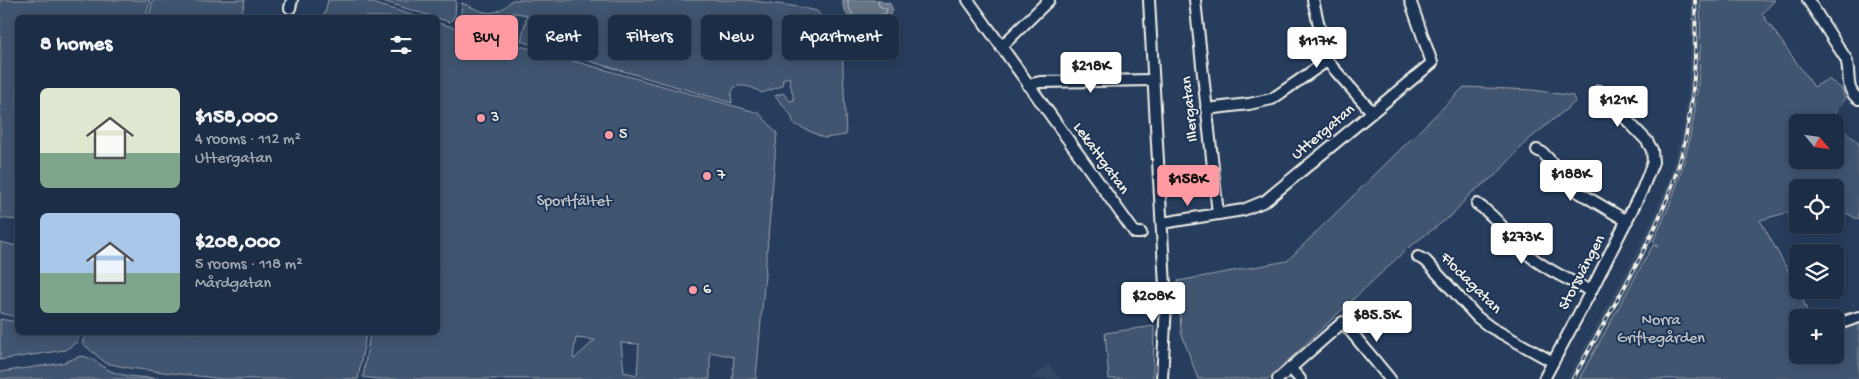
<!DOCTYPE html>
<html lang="en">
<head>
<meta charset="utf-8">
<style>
	body { margin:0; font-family:"Gochi Hand",sans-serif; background:#25364d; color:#f1f3f6; height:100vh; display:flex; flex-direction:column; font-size:19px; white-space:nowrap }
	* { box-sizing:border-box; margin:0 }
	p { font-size:16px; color:#a0a8b3 }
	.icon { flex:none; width:28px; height:28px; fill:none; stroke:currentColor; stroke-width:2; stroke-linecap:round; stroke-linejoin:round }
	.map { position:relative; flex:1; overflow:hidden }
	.details { position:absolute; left:15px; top:15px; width:425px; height:320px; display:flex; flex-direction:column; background:#1c2e46; border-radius:8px; box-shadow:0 2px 12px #0003,0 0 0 1px #3a4a5f }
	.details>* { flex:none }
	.top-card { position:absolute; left:455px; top:15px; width:475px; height:45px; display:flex; gap:10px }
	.needle { width:32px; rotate:119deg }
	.fabs { position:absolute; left:1789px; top:114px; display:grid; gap:10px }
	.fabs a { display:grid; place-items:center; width:55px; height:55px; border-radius:8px; background:#1c2e46; box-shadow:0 2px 12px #0003,0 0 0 1px #3a4a5f; font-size:25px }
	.price { position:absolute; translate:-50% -42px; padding:0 11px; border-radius:5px; background:#fff; color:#222; font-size:16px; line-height:32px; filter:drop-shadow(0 1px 2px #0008) }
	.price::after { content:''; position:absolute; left:50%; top:30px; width:15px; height:11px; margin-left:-8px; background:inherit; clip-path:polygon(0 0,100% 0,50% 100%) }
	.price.current { background:#ff9aa2; color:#111 }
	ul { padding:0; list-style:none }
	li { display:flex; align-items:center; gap:15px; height:125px; padding:0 25px }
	li span { display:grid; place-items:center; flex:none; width:140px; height:100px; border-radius:8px; color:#555 }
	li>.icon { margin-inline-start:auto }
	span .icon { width:60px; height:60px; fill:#fffc; stroke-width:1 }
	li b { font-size:21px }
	h2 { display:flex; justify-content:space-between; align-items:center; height:60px; padding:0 25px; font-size:21px }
	.chip { padding:0 18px; border-radius:8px; background:#1c2e46; box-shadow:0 2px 12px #0003,0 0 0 1px #3a4a5f; font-size:18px; line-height:45px }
	.chip.current { background:#ff9aa2; color:#111 }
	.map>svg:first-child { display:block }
	.built { fill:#334966 }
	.green { fill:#40546f; stroke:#9aa2ac; fill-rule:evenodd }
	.water { fill:#677588; stroke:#9fa7ae }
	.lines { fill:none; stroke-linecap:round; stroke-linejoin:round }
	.shore { stroke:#bcbfc2; stroke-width:1 }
	.minor-casing { stroke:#f4f1e8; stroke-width:14 }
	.minor { stroke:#1d3557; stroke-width:10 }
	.rail-casing { stroke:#f4f1e8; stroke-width:4 }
	.rail { stroke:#1d3557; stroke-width:2; stroke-dasharray:5.5; stroke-linecap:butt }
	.poi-dot { fill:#ff9aa2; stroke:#1d3557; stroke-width:2 }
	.labels { text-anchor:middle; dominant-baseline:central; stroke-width:4; stroke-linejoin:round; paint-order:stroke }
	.street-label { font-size:16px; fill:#f4f1e8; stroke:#1d3557 }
	.poi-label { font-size:16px; fill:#f4f1e8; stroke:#1d3557; text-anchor:start }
	.park-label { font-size:16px; fill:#bec2c4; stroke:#1d3557 }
</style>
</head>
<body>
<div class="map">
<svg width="1859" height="379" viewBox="0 0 1859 379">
	<rect width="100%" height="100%" fill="#263d5d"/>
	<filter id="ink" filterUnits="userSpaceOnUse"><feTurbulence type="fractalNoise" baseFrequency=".02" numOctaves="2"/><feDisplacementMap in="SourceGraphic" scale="10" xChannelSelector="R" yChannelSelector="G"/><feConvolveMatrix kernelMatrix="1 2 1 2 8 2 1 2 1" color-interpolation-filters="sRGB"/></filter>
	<g filter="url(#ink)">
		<!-- built -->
		<g class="built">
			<path d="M 1690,0 L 1700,0 L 1700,69 L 1693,130 L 1678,185 L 1659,229 L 1642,263 L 1579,379 L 1567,379 L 1633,259 L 1650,225 L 1668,182 L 1683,128 L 1687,98 L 1691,37 Z"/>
			<path d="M 1048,364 L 1061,379 L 1032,379 Z"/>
		</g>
		<!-- green -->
		<g class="green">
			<path d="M 0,0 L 150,0 L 146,17 L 18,18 L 17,220 L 0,218 L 0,59 L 2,57 L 0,54 Z"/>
			<path d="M 153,0 L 245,0 L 241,17 L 149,17 Z"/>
			<path d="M 328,0 L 363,0 L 418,17 L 324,17 Z"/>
			<path d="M 379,0 L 456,0 L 455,15 L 450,22 Z"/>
			<path d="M 512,0 L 747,0 L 799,7 L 817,11 L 842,45 L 846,135 L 824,138 L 794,124 L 791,115 L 775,96 L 783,93 L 790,101 L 794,100 L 789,77 L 783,79 L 782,86 L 762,93 C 752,87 745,84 734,87 L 731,95 L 732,103 L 521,41 L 527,15 C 502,10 501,12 485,31 L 460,25 L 462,3 C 483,12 494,20 512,0 Z"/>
			<path d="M 1700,0 L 1775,0 L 1762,14 L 1814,87 L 1828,79 L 1842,89 L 1845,98 L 1832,118 L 1859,144 L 1859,220 L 1835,207 L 1835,188 L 1798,188 L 1797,210 L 1760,220 L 1797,287 L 1798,290 L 1800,291 L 1809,317 L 1798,318 L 1798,355 L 1835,355 L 1835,318 L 1827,317 L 1854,312 L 1859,324 L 1859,379 L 1579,379 L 1653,245 L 1658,247 L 1653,241 C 1693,163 1703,86 1700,0 ZM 1798,122 L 1835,122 L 1835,160 L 1798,160 Z"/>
			<path d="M 438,23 L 759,113 L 777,133 L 756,379 L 732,379 L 734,357 L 710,352 L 710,379 L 378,379 L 363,377 L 370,333 L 438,332 ZM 576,338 L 595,340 L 574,359 L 573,358 ZM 621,343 L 639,344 L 637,375 L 624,372 Z"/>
			<path d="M 1464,87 L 1533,90 L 1573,96 L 1575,102 L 1527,141 L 1497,174 L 1470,194 L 1452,215 L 1408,248 L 1268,379 L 1198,379 L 1181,332 L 1178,281 L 1287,261 Z"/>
			<path d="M 0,242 L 17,246 L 17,317 L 0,313 Z"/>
			<path d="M 0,319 L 17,322 L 18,332 L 70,332 L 80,334 L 77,342 L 65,350 L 0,360 Z"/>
			<path d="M 1154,326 L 1153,379 L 1109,379 L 1105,333 Z"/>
			<path d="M 87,332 L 366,332 L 366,333 L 358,379 L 224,379 L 129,368 L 106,363 L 82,343 Z"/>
			<path d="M 81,356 C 95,357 102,369 116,373 C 131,378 149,377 164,379 L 0,379 L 0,372 L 62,363 Z"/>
		</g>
		<!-- water -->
		<path class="water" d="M 843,0 L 881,0 L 883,3 L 889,2 L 893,10 L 889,18 L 865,26 L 852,25 L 843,6 Z"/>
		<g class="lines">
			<!-- shore -->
			<path class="shore" d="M 848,0 L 848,5 L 855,20 L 865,21 L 886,13 L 887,9 L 879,6 L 878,0"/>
			<defs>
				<g id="minor">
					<path d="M 968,0 L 1135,233 L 1141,233"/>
					<path d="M 1149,0 L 1166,304 L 1162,379"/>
					<path d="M 1195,0 L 1218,214"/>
					<path d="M 1313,0 L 1327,61 L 1372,112"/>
					<path d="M 1808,0 L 1846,59 C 1851,72 1844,91 1859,99"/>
					<path d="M 290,8 L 292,0"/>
					<path d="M 1001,47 L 1049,0"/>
					<path d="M 1028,85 L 1040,82 L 1152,80"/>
					<path d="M 1206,109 L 1249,104 L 1272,99 L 1327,61"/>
					<path d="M 1537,150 L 1543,153 L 1580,193 L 1627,221"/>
					<path d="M 1477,204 C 1498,217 1511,240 1530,256 C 1548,271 1570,280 1591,291"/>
					<path d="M 1162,223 L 1243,210 L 1265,201 L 1432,63 L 1410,0"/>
					<path d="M 1418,257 L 1426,261 L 1477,317 L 1490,327 L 1553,362"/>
					<path d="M 1835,325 L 1859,317"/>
					<path d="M 1290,368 L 1300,379"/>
					<path d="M 1278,379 L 1343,322 L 1390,379"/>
					<path d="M 1544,379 L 1591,291 L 1642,190 L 1653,162 L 1652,150 L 1647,141 L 1599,91"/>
				</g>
			</defs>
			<!-- minor casing -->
			<use href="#minor" class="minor-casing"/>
			<!-- minor -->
			<use href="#minor" class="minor"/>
			<defs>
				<path id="rail" d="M 1573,379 C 1607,316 1649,251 1673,183 C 1694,124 1697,62 1695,0"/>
			</defs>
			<!-- rail casing -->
			<use href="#rail" class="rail-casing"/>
			<!-- rail -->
			<use href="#rail" class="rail"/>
		</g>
	</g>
	<!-- markers -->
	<g class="poi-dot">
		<circle cx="481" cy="118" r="5"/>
		<circle cx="609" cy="135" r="5"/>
		<circle cx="707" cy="176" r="5"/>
		<circle cx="693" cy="290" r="5"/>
	</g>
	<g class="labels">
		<!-- street labels -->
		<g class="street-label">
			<text transform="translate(1191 109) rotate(-96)">Illergatan</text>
			<text transform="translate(1324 133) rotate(-40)">Uttergatan</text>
			<text transform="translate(1100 159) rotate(54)">Lekattgatan</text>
			<text transform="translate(1583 273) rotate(-62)">Storsvängen</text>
			<text transform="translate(1470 284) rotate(45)">Flodagatan</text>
		</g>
		<!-- poi labels -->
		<g class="poi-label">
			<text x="491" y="118">3</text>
			<text x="619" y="135">5</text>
			<text x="717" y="176">7</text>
			<text x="703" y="290">6</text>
		</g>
		<!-- park labels -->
		<g class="park-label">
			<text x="574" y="202">Sportfältet</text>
			<text x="1661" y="321">Norra<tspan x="1661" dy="18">Griftegården</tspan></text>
		</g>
	</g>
</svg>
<div class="fabs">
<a><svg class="needle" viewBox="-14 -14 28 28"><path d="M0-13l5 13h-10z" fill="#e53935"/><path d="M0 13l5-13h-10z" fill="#a0a8b3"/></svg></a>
<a><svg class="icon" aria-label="locate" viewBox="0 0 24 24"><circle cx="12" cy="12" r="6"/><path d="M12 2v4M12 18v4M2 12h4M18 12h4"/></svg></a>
<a><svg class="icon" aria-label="layers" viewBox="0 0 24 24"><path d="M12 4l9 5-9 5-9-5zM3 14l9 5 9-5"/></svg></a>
<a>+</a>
</div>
<b class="price" style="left:1317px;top:69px">$117K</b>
<b class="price" style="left:1091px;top:94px">$218K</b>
<b class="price" style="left:1618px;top:128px">$121K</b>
<b class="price" style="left:1571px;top:202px">$188K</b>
<b class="price current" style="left:1188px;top:207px">$158K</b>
<b class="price" style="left:1522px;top:265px">$273K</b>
<b class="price" style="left:1153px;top:324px">$208K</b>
<b class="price" style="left:1377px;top:343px">$85.5K</b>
<div class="top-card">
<a class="chip current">Buy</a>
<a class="chip">Rent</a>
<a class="chip">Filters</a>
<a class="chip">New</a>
<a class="chip">Apartment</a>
</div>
<section class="details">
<h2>8 homes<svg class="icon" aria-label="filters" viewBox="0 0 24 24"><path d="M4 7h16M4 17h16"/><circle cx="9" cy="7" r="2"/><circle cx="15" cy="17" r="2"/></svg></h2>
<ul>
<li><span style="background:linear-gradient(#dfe7d0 65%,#7fa58c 0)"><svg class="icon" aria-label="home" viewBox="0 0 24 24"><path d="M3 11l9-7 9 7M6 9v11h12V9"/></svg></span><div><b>$158,000</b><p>4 rooms · 112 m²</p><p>Uttergatan</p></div></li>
<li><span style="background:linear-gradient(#a9c7e8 60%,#7fa58c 0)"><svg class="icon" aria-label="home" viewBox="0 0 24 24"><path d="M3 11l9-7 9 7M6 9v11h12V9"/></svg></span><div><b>$208,000</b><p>5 rooms · 118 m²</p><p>Mårdgatan</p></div></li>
</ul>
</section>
</div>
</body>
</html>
